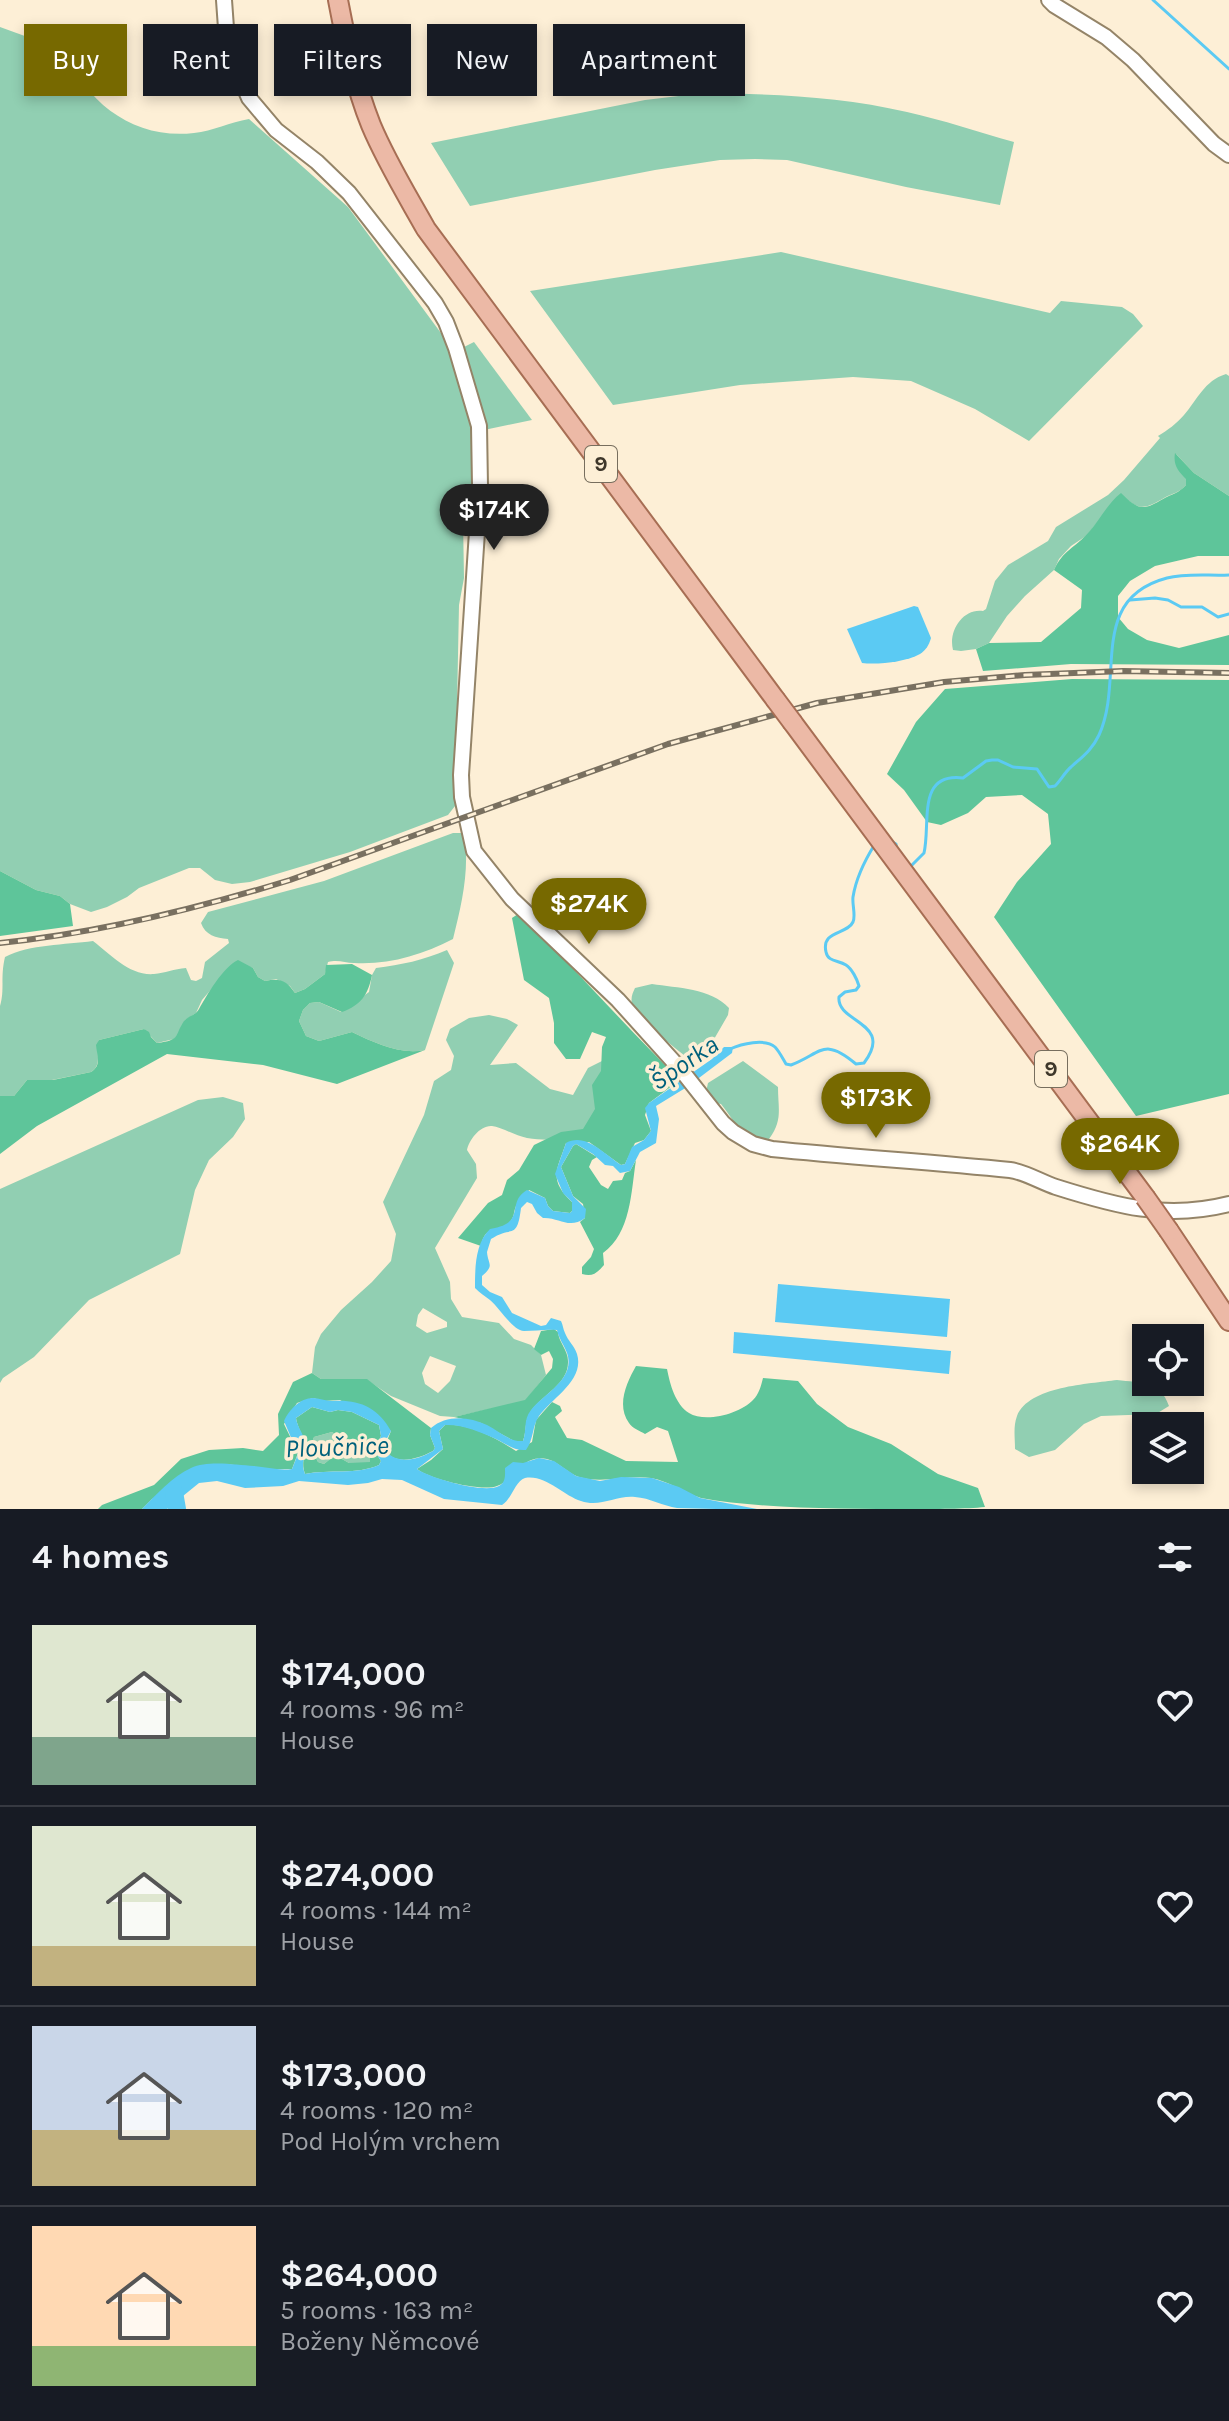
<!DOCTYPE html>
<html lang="en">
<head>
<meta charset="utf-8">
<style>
	body { margin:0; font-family:Karla,sans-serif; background:#242831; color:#f1f3f6; height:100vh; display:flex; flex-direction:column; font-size:30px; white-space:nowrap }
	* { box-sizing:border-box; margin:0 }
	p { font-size:26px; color:#9ea1a6 }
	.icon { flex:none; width:44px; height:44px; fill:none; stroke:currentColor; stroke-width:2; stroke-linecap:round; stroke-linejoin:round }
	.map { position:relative; height:1509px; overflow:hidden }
	.side { display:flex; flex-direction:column; background:#171b24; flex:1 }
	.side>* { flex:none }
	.top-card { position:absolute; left:24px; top:24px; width:800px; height:72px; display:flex; gap:16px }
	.tools { position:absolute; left:1132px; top:1324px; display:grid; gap:16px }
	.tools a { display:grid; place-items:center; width:72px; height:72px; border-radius:0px; background:#171b24; box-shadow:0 4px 12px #0003; font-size:40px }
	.price { position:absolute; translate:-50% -68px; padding:0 18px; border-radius:28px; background:#776900; color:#fff; font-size:26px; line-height:52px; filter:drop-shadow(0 2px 4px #0008) }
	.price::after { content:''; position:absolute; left:50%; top:48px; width:24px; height:18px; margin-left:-12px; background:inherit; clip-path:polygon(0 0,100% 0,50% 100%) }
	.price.on { background:#222; color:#fff }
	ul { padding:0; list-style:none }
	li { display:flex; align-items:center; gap:24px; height:200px; padding:0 32px }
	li+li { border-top:2px solid #363941 }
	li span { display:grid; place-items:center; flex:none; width:224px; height:160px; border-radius:0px; color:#555 }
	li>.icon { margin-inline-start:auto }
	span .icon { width:96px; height:96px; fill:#fffc; stroke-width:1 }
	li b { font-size:34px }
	h2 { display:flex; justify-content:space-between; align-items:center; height:96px; padding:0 32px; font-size:34px }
	.pill { padding:0 28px; border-radius:0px; background:#171b24; box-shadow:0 4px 12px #0003; font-size:28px; line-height:72px }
	.pill.on { background:#776900; color:#fff }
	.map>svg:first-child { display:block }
	.green { fill:#91cfb2; fill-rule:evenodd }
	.forest { fill:#5ec59a; fill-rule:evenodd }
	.water { fill:#5bcaf3; fill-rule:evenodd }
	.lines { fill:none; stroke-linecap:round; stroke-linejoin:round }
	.stream { stroke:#5bcaf3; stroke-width:3 }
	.river { stroke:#5bcaf3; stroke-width:18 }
	.minor-casing { stroke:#948468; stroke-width:18 }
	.major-casing { stroke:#a76e54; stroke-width:22 }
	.minor { stroke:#fff; stroke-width:14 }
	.major { stroke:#ecb9a6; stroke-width:18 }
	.rail-casing { stroke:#797060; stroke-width:6 }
	.rail { stroke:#fdefd6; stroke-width:3; stroke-dasharray:9; stroke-linecap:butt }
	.major-bridge-casing { stroke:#a76e54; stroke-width:22; stroke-linecap:butt }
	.major-bridge { stroke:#ecb9a6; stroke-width:18 }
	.labels { text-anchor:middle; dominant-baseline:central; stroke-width:7; stroke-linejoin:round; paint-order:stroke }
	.shield { fill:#fdefd6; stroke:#776e5e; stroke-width:2 }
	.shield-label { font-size:22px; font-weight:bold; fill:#3e372b }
	.water-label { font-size:26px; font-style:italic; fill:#00617c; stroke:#fdefd6 }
</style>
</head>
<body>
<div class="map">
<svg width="1229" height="1509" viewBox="0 0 1229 1509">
	<rect width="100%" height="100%" fill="#fdefd6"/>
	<!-- green -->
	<g class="green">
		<path d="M 0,27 L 66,51 C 86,104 136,140 194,133 C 213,131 230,122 249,119 L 348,207 L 449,344 L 473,430 L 474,446 L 471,493 L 463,520 L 464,578 L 459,605 L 455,806 L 448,815 L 350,852 L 250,882 L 232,884 L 215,880 L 200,868 L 189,868 L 139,888 L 127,897 L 107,907 L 91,912 L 70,904 L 60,896 L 36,890 L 0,871 Z"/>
		<path d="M 704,93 C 772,94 840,96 907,112 C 943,120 978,132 1014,142 L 1000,205 L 906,187 L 787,160 L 755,159 L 720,160 L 655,170 L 470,206 L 431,143 L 645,100 Z"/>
		<path d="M 781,252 L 1050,313 L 1061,301 L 1122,307 L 1133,314 L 1143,326 L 1029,441 L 975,409 L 911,381 L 853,377 L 740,385 L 613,405 L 530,291 Z"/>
		<path d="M 474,342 L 532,420 L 484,430 L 464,347 Z"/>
		<path d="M 1226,374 L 1229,376 L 1229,496 L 1194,473 L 1176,454 L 1186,478 L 1186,485 C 1179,493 1173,493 1164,498 C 1151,505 1143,512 1129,501 L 1096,524 L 1086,536 L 1071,546 L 1059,559 L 1054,570 L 1025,596 L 1007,616 L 989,643 L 976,649 L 961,651 L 953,650 C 948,631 963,608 983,611 L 986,609 L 995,581 L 1008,565 L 1048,541 L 1056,527 L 1108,495 L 1124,480 L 1160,438 L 1158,436 C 1168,430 1176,424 1184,415 C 1198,399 1204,381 1226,374 Z"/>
		<path d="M 453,833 L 464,833 C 470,869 462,903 453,939 C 422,955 389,965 354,963 C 345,963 338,959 328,962 L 325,974 L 305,989 L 295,993 L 290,986 L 276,979 L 265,981 L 258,977 L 253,968 L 246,966 L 220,979 L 202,1000 L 196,1013 L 185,1020 L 180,1032 L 174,1039 L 157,1043 L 144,1029 L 99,1040 C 95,1053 103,1064 91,1072 L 52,1080 L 27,1080 L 14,1096 L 0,1096 L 0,1006 C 5,989 0,978 5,957 C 30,944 65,945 93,941 C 111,955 130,976 154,974 C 165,973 174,969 186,968 L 191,980 L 196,981 L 202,978 L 205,962 L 229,943 L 228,939 C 216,938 205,935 201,923 L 208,912 L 324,881 Z"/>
		<path d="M 447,950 L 454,963 L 425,1050 C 400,1055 375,1043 352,1032 L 319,1041 L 306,1036 L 299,1021 L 303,1010 L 310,1003 L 319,1002 L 341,1012 L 369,992 L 372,975 L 376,968 C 401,965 424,960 447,950 Z"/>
		<path d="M 652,984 C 677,988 711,988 729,1008 L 728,1015 L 706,1053 L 689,1059 C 676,1049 640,1021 633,1006 C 630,1000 632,994 635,988 Z"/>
		<path d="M 489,1015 L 507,1019 L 518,1025 L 490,1065 L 516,1063 L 550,1089 L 573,1095 L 588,1068 L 604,1060 L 607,1126 C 577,1136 559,1143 527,1138 C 516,1136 501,1127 492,1126 C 480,1125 469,1140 467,1150 L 476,1164 L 477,1178 L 435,1248 L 450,1282 L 451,1299 L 462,1317 L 499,1323 L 514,1339 L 531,1345 L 541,1355 L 546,1375 L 525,1401 L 454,1417 L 440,1416 L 391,1396 L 367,1380 L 321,1379 L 312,1373 L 315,1347 L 321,1334 L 341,1310 L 372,1282 L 391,1261 L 396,1234 L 383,1202 L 424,1115 L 434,1081 L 451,1070 L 454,1056 L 446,1040 L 450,1029 L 469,1018 ZM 423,1308 L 447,1322 L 447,1327 L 427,1333 L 416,1326 L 418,1315 ZM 430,1356 L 456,1366 L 450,1381 L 438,1393 L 425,1384 L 422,1373 Z"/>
		<path d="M 743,1061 L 778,1087 C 778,1109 783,1120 769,1139 C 740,1138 737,1124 721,1104 L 715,1103 L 706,1092 L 708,1083 Z"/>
		<path d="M 223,1097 L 243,1103 L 245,1119 L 233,1137 L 209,1160 L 195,1190 L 180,1254 L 89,1300 L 34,1357 L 3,1378 L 0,1383 L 0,1189 L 198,1100 Z"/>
		<path d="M 1117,1380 C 1141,1383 1160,1380 1169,1406 L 1156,1414 L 1101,1416 L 1084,1424 L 1055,1450 L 1029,1457 L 1015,1449 C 1015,1437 1013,1427 1017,1416 C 1029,1386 1089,1384 1117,1380 Z"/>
		<path d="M 332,1432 L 341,1438 L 362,1442 L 370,1456 L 370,1463 L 349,1463 L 335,1455 L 324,1464 L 318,1462 C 314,1454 310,1446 314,1437 Z"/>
	</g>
	<!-- forest -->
	<g class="forest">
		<path d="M 1175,453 L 1194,473 L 1229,496 L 1229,556 L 1198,556 L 1155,566 L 1130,581 L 1118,596 L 1118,617 L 1128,629 L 1147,640 L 1179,648 L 1229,635 L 1229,665 L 1071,664 L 983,671 L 976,649 L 989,643 L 1041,642 L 1081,608 L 1082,590 L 1054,570 C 1063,550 1075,548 1088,533 C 1100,520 1107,504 1121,493 C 1138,510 1143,511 1163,499 C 1172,494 1179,493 1186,485 L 1186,479 C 1178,471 1173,465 1175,453 Z"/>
		<path d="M 1072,679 L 1229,680 L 1229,1094 L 1136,1116 L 994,917 L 1017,882 L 1051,844 L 1048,814 L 1022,795 L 986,797 L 968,813 L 941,825 L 927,822 L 904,790 L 887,774 L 916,722 L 945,689 Z"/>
		<path d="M 0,871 L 36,890 L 60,896 L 70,904 L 73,926 L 0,936 Z"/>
		<path d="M 518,914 C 574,967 625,1026 680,1080 L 649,1103 L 645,1115 L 651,1131 L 644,1140 L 635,1143 L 625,1164 L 621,1165 L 589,1142 L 566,1143 C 557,1170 548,1179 572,1202 L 572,1211 L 570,1213 L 553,1211 L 548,1206 L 545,1198 L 529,1190 C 526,1195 519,1200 516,1206 C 513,1213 515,1217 509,1223 C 496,1234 486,1223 481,1246 L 458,1238 L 488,1203 L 502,1195 L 507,1180 L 519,1170 L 534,1145 L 561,1132 L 583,1129 L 595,1109 L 592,1085 L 601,1071 L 602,1047 L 606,1037 L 592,1032 L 580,1059 L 566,1059 L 554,1043 L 554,1023 L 549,998 L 524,980 L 512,918 Z"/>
		<path d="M 238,960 L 253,968 L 258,977 L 265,981 C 280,978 286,980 295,993 L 305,989 L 325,974 L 326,965 L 352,964 L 372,975 C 368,995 361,1005 342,1012 L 319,1002 L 310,1003 L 303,1010 L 299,1021 L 306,1036 L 319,1041 L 352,1032 C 375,1043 400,1055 425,1050 L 337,1084 L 263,1065 L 167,1054 L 37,1126 L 0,1154 L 0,1096 L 14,1096 L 27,1080 L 53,1080 L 91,1072 C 102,1065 97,1056 96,1045 L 99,1040 L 144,1029 L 149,1032 L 151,1037 L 157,1043 C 181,1040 174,1036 184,1021 C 188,1016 196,1015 199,1009 C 207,995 223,967 238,960 Z"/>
		<path d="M 576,1144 L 597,1157 L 592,1160 L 589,1167 L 601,1185 L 608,1189 L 613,1181 L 622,1180 L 625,1173 L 630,1171 L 636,1160 C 631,1192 631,1233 603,1253 L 604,1265 C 597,1273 593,1277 582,1274 L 582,1267 L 591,1257 L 594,1249 L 580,1222 L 585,1218 L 583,1204 L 573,1196 L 561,1167 L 573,1146 Z"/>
		<path d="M 554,1329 L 558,1332 C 559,1343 568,1350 568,1361 C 569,1384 543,1394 531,1411 C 524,1421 527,1430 523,1441 L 514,1441 L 481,1423 L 454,1417 L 525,1400 L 552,1368 L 553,1359 L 549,1351 L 541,1355 L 534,1349 L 541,1331 Z"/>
		<path d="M 636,1366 L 667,1369 C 670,1384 675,1404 689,1413 C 705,1423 740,1414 753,1400 C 759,1394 761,1386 763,1378 L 798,1381 L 817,1404 L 848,1427 L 891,1444 L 938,1474 L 978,1488 L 985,1507 C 967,1509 933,1509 913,1509 C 848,1509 762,1509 701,1498 C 684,1493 669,1481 651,1478 C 626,1475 602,1484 579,1477 C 567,1473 559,1462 547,1459 C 522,1454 516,1479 497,1486 C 482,1492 429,1479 417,1469 L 431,1460 L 443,1449 L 439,1431 L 445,1425 C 469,1423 496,1438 516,1451 L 532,1442 L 536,1420 L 552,1402 L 560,1406 L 562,1411 L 555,1417 L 567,1438 L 582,1440 L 626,1461 L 678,1462 L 668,1431 L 657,1427 L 645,1434 C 640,1431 632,1428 629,1423 C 616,1405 627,1382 636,1366 Z"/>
		<path d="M 312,1373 L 321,1379 L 367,1379 L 431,1428 L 430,1435 L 435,1448 L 433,1451 C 418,1459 393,1467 384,1448 L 391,1431 L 340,1400 L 324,1401 L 313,1398 L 303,1401 L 297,1403 L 284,1424 L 298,1453 L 292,1469 L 267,1469 L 226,1464 L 152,1499 L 142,1509 L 98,1509 L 102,1505 L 154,1485 L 181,1459 L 209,1450 L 243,1448 L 263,1451 L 279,1435 L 278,1414 L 293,1382 Z"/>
		<path d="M 312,1407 L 330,1412 L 338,1410 L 352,1412 L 379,1425 L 381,1436 L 374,1450 L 381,1461 L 379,1465 C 357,1475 329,1469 305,1474 C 301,1463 305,1456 305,1445 C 304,1436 297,1427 296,1418 ZM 332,1432 L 341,1438 L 361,1442 L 370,1456 L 370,1462 L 349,1463 L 335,1455 L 324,1464 L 318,1462 C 314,1454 310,1446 314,1437 Z"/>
	</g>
	<!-- water -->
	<g class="water">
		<path d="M 914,606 L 918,607 L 931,638 C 929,645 926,650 920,654 C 906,662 877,665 862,663 L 847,629 Z"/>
		<path d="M 724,1047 L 733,1047 L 732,1053 L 687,1087 L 656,1106 L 659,1119 L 656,1143 L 640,1152 L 630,1171 L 620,1173 L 613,1166 L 605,1165 L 593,1154 L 576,1144 L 573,1146 L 561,1167 L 573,1196 L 586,1209 L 585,1218 C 569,1230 559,1217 543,1218 L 537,1213 L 532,1204 L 527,1202 L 521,1208 C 517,1241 512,1225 491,1239 L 487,1252 C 488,1265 495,1265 482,1276 L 482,1285 L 490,1292 L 502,1297 L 512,1313 L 541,1326 L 546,1325 L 551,1318 L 561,1321 C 563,1325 563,1329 565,1333 C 568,1341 574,1345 577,1354 C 585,1380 552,1398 539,1416 C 532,1426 534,1439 526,1450 C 513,1451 507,1444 496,1439 C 480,1432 462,1424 445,1425 L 439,1431 L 443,1449 L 417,1469 C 430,1478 484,1494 499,1486 C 506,1482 505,1475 505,1468 L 513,1462 L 523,1463 L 539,1458 L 554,1461 L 576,1476 L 600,1481 L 621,1477 L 652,1478 L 679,1487 L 700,1498 L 757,1509 C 731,1509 702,1509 677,1508 C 663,1506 650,1498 635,1497 C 616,1495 600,1508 581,1501 C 564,1496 545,1474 525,1478 C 515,1481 512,1499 502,1505 L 444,1499 L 402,1480 L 382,1479 L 368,1483 L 348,1485 L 299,1481 L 283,1486 L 245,1488 L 217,1481 L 199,1483 L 167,1509 L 142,1509 C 156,1495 173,1476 191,1468 C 208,1460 236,1465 254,1466 C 267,1467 279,1471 292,1469 L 298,1454 L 284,1421 C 289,1410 300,1398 313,1398 C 319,1398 325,1401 332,1401 C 358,1399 378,1407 391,1431 L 385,1442 L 385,1451 C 399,1465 417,1460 433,1451 L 435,1448 L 430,1435 L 431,1428 C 446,1415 468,1416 487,1425 C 499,1431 509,1442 523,1441 C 527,1430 523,1420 531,1410 C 544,1393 576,1379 567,1353 C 564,1345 559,1339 557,1330 C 546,1329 535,1331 524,1331 C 512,1330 499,1307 490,1300 C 485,1296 480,1293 475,1288 C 475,1269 475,1243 490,1229 C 528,1223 505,1203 527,1190 L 545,1198 L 548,1206 L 553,1211 L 570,1213 L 572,1211 L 572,1202 L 563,1193 L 555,1174 L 566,1143 C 586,1132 605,1155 621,1165 L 625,1164 L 632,1147 L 644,1140 L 651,1131 L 645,1108 L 649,1103 L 712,1059 ZM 312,1407 L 330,1412 L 338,1410 L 352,1412 L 379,1425 L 381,1436 L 374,1450 L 381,1461 L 379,1465 C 357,1475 329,1469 305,1474 C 300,1462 306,1457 306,1445 C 305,1436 297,1427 296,1418 Z"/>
		<path d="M 778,1284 L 950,1299 L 947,1337 L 775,1322 Z"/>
		<path d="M 734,1332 L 951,1351 L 949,1374 L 733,1353 Z"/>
	</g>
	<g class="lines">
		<!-- stream -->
		<g class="stream">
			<path d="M 1153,0 L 1229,69"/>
			<path d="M 1130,600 L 1155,598 L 1168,600 L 1181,607 L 1202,607 L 1218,617 L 1229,614"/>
			<path d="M 889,840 L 896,844 L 897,852"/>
			<path d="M 909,868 L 924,853 C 931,824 916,772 963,778 L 986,761 L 992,760 L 998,760 L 1013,767 L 1037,769 L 1049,787 L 1055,786 C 1061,780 1065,772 1071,767 C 1082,757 1092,750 1099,735 C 1125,679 1087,599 1167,578 C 1186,573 1210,576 1229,575"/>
			<path d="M 730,1049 C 741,1044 765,1038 775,1047 C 779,1051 783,1059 786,1064 L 791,1065 C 821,1054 823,1036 856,1064 L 864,1063 C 895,1022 836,1023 839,997 L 845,992 L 856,990 L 859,986 C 857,979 852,969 846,965 C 838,960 828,962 826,952 C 821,930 847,935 853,922 C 856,915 852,905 853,897 C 856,878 865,860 875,844"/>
		</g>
		<!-- river -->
		<path class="river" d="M 174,1492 L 177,1509"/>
		<defs>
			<g id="minor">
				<path d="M 224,0 L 226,28 L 232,59 L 249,98 L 276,130 L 317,162 L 349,193 L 435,303 L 446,322 L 456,348 L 479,426 L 480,486 L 461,775 L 462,797 L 474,851 L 512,899 L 618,1000 L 682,1071 L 723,1123 L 733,1132 L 753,1144 L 772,1149 C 851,1157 931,1162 1010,1170 C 1025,1172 1041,1182 1056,1187 C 1116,1206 1166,1220 1229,1204"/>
				<path d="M 1049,0 L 1054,5 L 1106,37 L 1133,60 L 1214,144 L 1229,155"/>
			</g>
			<g id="major">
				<path d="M 338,0 C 346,42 355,85 371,125 C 386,161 407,195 426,229 L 775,699"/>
				<path d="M 793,723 L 1145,1197"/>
				<path d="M 1169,1231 L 1229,1321"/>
			</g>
		</defs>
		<!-- minor casing -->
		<use href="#minor" class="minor-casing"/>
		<!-- major casing -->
		<use href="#major" class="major-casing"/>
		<!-- minor -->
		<use href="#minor" class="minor"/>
		<!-- major -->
		<use href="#major" class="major"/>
		<defs>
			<path id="rail" d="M 0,943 C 99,933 196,909 290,880 L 668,744 L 817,703 L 944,682 L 1025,675 L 1123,671 L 1229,673"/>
		</defs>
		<!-- rail casing -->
		<use href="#rail" class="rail-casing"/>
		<!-- rail -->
		<use href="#rail" class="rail"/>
		<defs>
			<g id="major-bridge">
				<path d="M 775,699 L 793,723"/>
				<path d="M 1145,1197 L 1169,1231"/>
			</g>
		</defs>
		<!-- major-bridge casing -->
		<use href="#major-bridge" class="major-bridge-casing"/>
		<!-- major-bridge -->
		<use href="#major-bridge" class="major-bridge"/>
	</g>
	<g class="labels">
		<!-- shield labels -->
		<g class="shield">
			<rect x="585" y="446" width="32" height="36" rx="6"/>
			<rect x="1035" y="1051" width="32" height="36" rx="6"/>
		</g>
		<g class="shield-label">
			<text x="601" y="464">9</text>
			<text x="1051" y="1069">9</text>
		</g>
		<!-- water labels -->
		<g class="water-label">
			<text transform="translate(684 1063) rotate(-34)">Šporka</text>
			<text transform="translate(337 1447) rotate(-2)">Ploučnice</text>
		</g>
	</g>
</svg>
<div class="tools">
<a><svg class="icon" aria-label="locate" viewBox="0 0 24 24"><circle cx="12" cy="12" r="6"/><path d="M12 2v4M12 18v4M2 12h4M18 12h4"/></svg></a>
<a><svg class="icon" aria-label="layers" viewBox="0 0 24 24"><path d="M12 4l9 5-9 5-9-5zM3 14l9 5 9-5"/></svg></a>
</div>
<b class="price on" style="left:494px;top:552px">$174K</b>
<b class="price" style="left:589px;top:946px">$274K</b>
<b class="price" style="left:876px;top:1140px">$173K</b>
<b class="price" style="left:1120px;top:1186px">$264K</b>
<div class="top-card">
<a class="pill on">Buy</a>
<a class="pill">Rent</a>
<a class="pill">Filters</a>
<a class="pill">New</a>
<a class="pill">Apartment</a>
</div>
</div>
<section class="side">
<h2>4 homes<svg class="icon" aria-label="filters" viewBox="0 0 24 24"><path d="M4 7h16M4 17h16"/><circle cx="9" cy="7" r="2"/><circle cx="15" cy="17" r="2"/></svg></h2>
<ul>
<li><span style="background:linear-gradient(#dfe7d0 70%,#7fa58c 0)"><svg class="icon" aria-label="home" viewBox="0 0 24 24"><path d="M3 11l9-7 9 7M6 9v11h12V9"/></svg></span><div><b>$174,000</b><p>4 rooms · 96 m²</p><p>House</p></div><svg class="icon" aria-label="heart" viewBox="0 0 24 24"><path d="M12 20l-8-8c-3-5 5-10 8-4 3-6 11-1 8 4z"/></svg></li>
<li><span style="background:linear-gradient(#dfe7d0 75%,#c2b280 0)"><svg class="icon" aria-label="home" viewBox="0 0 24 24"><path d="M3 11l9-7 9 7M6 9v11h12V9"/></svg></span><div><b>$274,000</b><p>4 rooms · 144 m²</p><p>House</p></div><svg class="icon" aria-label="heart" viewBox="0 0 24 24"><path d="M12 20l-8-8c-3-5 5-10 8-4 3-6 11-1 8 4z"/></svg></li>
<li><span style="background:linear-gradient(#c9d6e8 65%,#c2b280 0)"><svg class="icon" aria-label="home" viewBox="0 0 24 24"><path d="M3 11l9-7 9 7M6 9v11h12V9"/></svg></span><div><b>$173,000</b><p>4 rooms · 120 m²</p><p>Pod Holým vrchem</p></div><svg class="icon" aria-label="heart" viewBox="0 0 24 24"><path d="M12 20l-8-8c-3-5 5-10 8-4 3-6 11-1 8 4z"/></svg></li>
<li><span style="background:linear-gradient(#ffd9b3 75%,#8fb573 0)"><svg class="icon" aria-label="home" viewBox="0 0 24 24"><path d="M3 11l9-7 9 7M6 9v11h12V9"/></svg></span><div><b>$264,000</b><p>5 rooms · 163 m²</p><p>Boženy Němcové</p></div><svg class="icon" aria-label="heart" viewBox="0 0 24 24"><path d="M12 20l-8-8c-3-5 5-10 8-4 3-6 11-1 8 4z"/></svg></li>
</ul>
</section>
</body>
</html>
